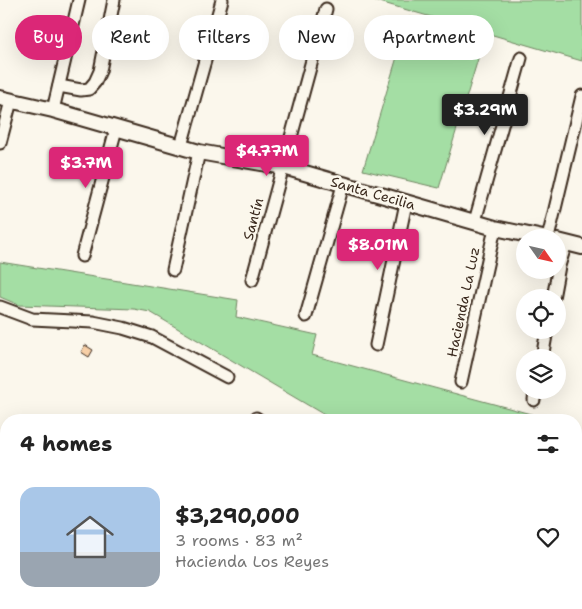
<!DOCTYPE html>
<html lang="en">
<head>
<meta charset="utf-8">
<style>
	body { margin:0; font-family:"Shantell Sans",sans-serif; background:#f6f6f6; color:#222; height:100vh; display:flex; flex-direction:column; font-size:19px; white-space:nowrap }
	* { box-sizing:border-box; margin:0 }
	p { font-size:16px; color:#767676 }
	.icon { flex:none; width:28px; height:28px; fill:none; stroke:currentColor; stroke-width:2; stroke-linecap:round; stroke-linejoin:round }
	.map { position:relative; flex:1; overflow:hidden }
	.sheet { position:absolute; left:0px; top:414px; width:582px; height:196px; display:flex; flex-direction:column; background:#fff; border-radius:20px 20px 0 0; box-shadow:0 5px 20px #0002 }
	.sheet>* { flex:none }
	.top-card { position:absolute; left:15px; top:15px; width:552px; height:45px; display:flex; gap:10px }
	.needle { width:32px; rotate:124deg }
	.fabs { position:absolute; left:516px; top:229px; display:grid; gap:10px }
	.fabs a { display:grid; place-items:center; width:50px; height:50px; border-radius:50%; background:#fff; box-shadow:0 5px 20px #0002; font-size:25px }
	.price { position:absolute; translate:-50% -42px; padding:0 11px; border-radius:5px; background:#db2777; color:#fff; font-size:16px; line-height:32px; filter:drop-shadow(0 1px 2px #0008) }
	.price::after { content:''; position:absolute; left:50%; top:30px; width:15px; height:11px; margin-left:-8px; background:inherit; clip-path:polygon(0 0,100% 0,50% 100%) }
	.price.selected { background:#222; color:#fff }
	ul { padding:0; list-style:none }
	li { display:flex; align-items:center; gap:15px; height:125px; padding:0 20px }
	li+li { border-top:1px solid #e0e0e0 }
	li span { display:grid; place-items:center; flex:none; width:140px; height:100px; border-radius:15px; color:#555 }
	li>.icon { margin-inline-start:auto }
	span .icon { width:60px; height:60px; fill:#fffc; stroke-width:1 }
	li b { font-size:21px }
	h2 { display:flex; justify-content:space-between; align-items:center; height:60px; padding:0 20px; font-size:21px }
	.chip { padding:0 18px; border-radius:22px; background:#fff; box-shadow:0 5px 20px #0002; font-size:18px; line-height:45px }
	.chip.selected { background:#db2777; color:#fff }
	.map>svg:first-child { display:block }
	.green { fill:#a4dea4; stroke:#708461 }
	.building { fill:#f7cfa6; stroke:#3b2a1e }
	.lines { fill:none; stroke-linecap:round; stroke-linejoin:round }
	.minor-casing { stroke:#3b2a1e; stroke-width:15 }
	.tertiary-casing { stroke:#3b2a1e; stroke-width:18 }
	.minor { stroke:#fbf7ec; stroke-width:11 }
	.tertiary { stroke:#fbf7ec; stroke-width:14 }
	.labels { text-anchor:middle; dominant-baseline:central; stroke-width:5; stroke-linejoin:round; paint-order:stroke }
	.street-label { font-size:14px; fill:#3b2a1e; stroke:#fbf7ec }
</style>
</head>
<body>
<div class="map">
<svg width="582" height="609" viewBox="0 0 582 609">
	<rect width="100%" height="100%" fill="#fbf7ec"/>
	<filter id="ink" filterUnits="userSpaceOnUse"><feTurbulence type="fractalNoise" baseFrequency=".02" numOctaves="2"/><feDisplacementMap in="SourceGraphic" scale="10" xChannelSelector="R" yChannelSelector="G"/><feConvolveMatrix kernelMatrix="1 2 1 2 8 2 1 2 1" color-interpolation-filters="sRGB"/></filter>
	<g filter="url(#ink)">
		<!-- green -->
		<g class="green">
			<path d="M 373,0 L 582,0 L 582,61 Z"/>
			<path d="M 409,17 L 484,39 L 439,188 L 363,170 Z"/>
			<path d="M 0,262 L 238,300 L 236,317 L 317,335 L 312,355 L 553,420 L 333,420 L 150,312 L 134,309 L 19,305 L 0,297 Z"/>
			<path d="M 576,441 L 582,446 L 582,533 L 576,527 Z"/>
		</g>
		<!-- building -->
		<path class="building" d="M 85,345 L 93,350 L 89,357 L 81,352 Z"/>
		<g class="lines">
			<defs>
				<g id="minor">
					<path d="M 59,86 L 81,90 L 89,89 L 95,82 L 100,71 L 114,0"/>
					<path d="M 53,110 L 79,0"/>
					<path d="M 0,143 L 11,101"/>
					<path d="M 181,146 L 222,0"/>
					<path d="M 475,221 L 521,58"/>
					<path d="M 548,238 L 582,96"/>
					<path d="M 82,256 L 116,129"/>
					<path d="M 173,270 L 199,152"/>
					<path d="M 252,280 L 326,9"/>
					<path d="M 553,298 L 559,266 L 566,243"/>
					<path d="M 0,307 L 32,319 L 93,322 L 123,328 L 152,337 L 227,377"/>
					<path d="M 306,316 L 343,185"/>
					<path d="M 376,345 L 406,203"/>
					<path d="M 542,358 L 547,330"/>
					<path d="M 461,382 L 495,228"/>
					<path d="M 534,400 L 535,390"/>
					<path d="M 256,418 L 259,420"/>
					<path d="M 576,583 L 582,586"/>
				</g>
				<g id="tertiary">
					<path d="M 0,98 L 53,110 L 199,152 L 284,167 L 495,228 L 543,238"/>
					<path d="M 558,241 L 582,247"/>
				</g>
			</defs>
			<!-- minor casing -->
			<use href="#minor" class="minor-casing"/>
			<!-- tertiary casing -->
			<use href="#tertiary" class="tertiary-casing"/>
			<!-- minor -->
			<use href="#minor" class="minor"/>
			<!-- tertiary -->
			<use href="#tertiary" class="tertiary"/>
		</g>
	</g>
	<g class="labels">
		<!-- street labels -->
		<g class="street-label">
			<text transform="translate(373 193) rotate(16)">Santa Cecilia</text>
			<text transform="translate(253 219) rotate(-75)">Santín</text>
			<text transform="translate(463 302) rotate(-78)">Hacienda La Luz</text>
		</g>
	</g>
</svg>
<div class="fabs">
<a><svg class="needle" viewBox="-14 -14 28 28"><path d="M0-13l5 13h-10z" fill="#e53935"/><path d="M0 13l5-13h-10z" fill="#767676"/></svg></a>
<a><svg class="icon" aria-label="locate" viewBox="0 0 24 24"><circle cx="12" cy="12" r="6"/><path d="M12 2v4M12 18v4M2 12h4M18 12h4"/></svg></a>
<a><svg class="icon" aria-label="layers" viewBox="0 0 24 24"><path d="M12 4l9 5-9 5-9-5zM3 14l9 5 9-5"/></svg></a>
</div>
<b class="price selected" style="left:485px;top:136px">$3.29M</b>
<b class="price" style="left:267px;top:177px">$4.77M</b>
<b class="price" style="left:86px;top:189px">$3.7M</b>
<b class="price" style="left:378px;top:271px">$8.01M</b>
<div class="top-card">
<a class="chip selected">Buy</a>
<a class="chip">Rent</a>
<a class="chip">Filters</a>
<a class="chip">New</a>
<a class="chip">Apartment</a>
</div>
<section class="sheet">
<h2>4 homes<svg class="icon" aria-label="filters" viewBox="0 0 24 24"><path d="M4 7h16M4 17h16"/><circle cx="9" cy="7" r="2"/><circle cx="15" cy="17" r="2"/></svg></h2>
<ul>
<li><span style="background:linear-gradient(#a9c7e8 65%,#9aa5b1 0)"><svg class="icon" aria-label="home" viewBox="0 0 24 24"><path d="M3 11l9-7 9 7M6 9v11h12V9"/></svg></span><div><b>$3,290,000</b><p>3 rooms · 83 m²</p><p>Hacienda Los Reyes</p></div><svg class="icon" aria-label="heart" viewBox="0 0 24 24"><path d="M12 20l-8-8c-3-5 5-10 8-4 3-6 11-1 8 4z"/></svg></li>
</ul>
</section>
</div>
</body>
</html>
